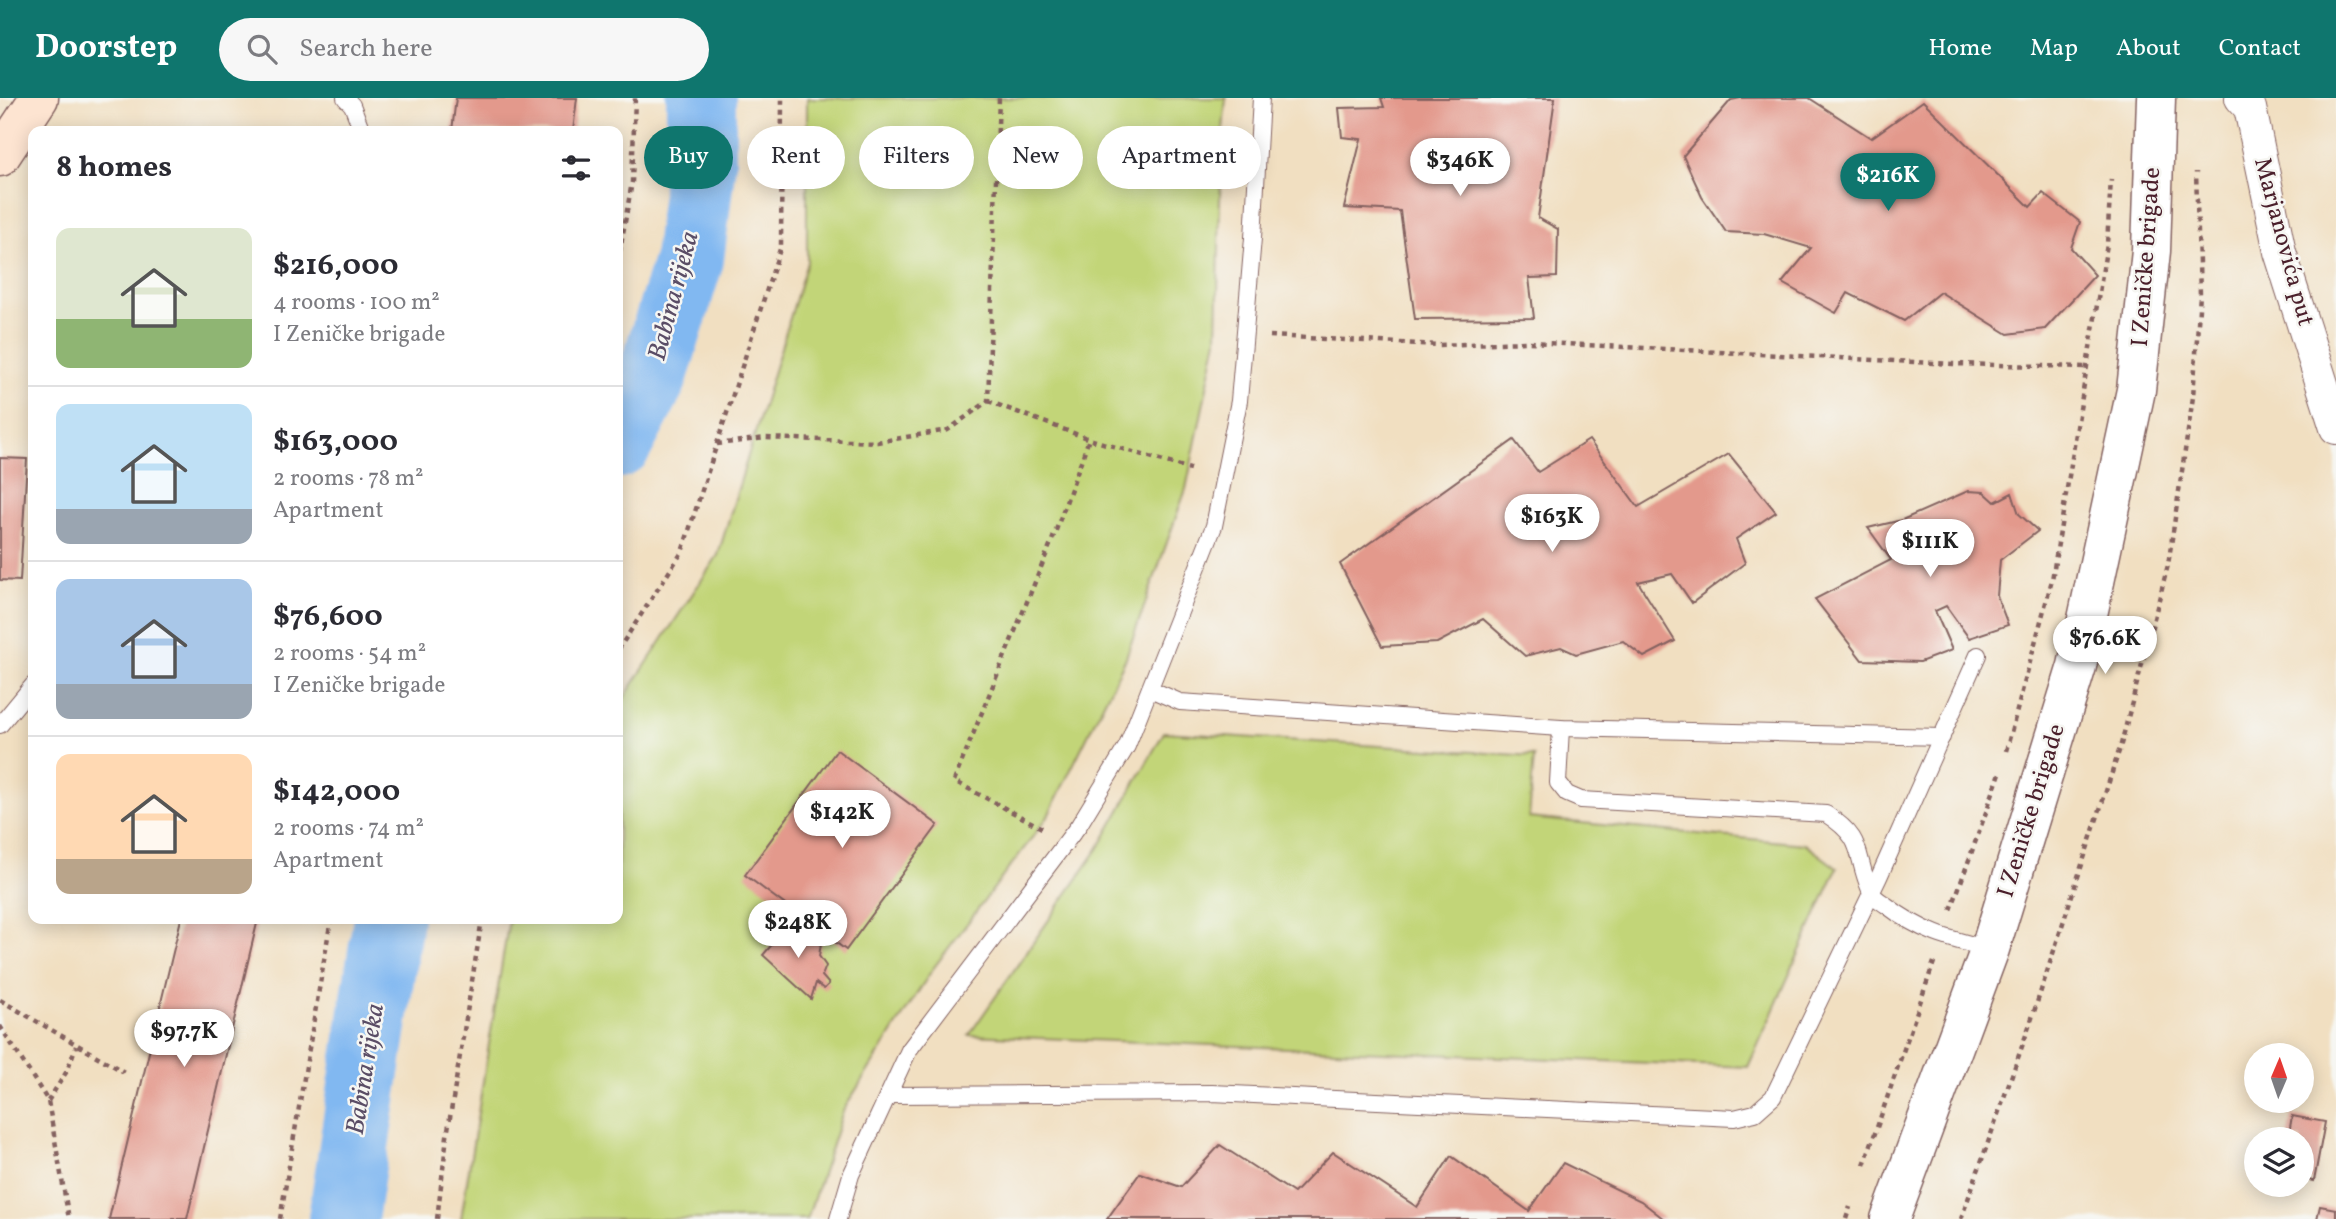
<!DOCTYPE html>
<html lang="en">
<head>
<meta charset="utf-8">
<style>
	body { margin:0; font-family:Vollkorn,serif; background:#f7f7f7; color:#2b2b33; height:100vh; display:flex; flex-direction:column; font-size:26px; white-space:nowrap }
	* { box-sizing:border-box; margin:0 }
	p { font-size:23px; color:#7c7c81 }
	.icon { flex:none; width:38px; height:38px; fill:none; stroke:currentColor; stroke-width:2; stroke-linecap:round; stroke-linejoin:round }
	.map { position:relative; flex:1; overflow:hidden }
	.side { position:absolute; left:28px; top:28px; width:595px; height:798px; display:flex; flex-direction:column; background:#fff; border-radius:14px; box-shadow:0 4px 18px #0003 }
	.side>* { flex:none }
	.banner { position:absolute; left:644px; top:28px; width:665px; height:63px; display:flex; gap:14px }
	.needle { width:46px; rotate:2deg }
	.fabs { position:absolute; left:2244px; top:945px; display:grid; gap:14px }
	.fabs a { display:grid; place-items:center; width:70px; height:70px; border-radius:50%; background:#fff; box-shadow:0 4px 18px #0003; font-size:35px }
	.price { position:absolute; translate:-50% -60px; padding:0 16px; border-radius:24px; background:#fff; color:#222; font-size:23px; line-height:46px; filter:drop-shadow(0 2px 4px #0008) }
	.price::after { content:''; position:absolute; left:50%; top:42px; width:21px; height:16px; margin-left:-10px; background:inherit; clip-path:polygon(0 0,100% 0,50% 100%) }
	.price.on { background:#0f766e; color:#fff }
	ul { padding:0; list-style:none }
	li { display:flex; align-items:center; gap:21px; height:175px; padding:0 28px }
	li+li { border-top:2px solid #e1e1e2 }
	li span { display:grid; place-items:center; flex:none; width:196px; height:140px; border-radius:14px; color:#555 }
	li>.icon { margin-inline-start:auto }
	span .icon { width:84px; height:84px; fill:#fffc; stroke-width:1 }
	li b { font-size:30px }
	h2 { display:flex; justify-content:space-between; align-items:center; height:84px; padding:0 28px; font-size:30px }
	.pill { padding:0 24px; border-radius:32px; background:#fff; box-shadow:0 4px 18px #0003; font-size:24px; line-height:63px }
	.pill.on { background:#0f766e; color:#fff }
	header { display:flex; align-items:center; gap:42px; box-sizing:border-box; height:98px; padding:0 35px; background:#0f766e; color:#fff }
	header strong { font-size:33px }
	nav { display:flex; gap:38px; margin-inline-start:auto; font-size:24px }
	.search { width:490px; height:63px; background:#f7f7f7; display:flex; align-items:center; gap:18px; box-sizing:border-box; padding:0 24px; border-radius:38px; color:#7c7c81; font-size:26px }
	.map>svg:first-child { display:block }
	.green { fill:#c2d578; stroke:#867a52; stroke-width:2 }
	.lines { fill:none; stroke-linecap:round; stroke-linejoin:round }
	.river { stroke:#81b8f1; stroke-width:70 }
	.building { fill:#e3998c }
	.service-casing { stroke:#846260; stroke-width:18 }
	.minor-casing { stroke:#846260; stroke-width:34 }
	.tertiary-casing { stroke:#846260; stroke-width:41 }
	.secondary-casing { stroke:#846260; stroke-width:41 }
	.path { stroke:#846260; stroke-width:4.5; stroke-dasharray:5 5; stroke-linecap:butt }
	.service { stroke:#fff; stroke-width:16 }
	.minor { stroke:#fff; stroke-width:32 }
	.tertiary { stroke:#fff; stroke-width:38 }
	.secondary { stroke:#fde4d1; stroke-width:38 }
	.labels { text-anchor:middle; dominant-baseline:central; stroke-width:5; stroke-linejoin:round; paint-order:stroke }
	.street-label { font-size:24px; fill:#4a1f2b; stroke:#f6f6f2 }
	.water-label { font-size:26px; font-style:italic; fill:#5a4d66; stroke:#f6f6f2 }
</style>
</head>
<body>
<header>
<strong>Doorstep</strong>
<div class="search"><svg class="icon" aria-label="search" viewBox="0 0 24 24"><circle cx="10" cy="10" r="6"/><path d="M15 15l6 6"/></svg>Search here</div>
<nav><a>Home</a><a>Map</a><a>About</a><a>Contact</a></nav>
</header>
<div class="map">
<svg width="2336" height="1121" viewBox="0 0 2336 1121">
	<rect width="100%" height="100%" fill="#f6f6f2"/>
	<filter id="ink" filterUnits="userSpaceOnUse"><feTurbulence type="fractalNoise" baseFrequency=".0143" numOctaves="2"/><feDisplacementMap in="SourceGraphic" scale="14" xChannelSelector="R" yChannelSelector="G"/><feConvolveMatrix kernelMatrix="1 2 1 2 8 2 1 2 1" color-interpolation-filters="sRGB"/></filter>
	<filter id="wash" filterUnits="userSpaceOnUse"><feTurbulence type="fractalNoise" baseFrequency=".00686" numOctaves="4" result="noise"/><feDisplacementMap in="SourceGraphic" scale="28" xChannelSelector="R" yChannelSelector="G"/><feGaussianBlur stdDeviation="1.57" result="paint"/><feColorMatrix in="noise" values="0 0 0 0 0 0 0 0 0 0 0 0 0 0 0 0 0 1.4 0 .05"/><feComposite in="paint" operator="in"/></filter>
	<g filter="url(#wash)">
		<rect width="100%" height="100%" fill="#f1dfc1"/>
		<!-- green -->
		<g class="green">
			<path d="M 807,0 L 1226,0 L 1221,53 L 1217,241 L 1186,391 L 1125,562 L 1047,720 L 932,872 L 844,1011 L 807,1121 L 461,1121 L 509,821 L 618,821 L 618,609 L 718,457 L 807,164 Z"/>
			<path d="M 1164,634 L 1534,658 L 1529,720 L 1805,746 L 1837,770 L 1748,969 L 969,937 L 1098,751 Z"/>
		</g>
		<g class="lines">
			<!-- river -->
			<g class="river">
				<path d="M 618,345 L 652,280 L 689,161 L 701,63 L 701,0"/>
				<path d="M 343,1121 L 388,821"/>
			</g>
		</g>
		<g id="blocks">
			<!-- building -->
			<g class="building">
				<path d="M 456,0 L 577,0 L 573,33 L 452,33 Z"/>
				<path d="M 1381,0 L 1555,0 L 1538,120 L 1558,131 L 1557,179 L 1529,180 L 1534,220 L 1415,221 L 1400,113 L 1344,110 L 1361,41 L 1342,39 L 1339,10 L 1384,9 Z"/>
				<path d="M 1741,0 L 1809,0 L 1871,40 L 1923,3 L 2030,109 L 2043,95 L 2080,124 L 2071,150 L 2095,177 L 2045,231 L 2008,236 L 1940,194 L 1904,223 L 1848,195 L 1836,215 L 1782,185 L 1811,150 L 1764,136 L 1726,134 L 1702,99 L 1683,58 L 1731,2 Z"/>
				<path d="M 1514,342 L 1538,374 L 1589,342 L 1638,409 L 1729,356 L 1776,414 L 1736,441 L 1745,465 L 1692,505 L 1672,476 L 1638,484 L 1675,543 L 1644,559 L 1623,543 L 1576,556 L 1561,549 L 1525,558 L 1483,521 L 1437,545 L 1382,548 L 1340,466 Z"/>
				<path d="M 0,360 L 27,361 L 20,483 L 0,482 Z"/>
				<path d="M 1968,393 L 1984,394 L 1995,404 L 2012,395 L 2019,416 L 2038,433 L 2000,462 L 1997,498 L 2008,527 L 1969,540 L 1946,508 L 1935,513 L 1952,552 L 1920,564 L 1862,562 L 1815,501 L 1891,462 L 1868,430 L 1902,422 Z"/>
				<path d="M 837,652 L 938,727 L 846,852 L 745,777 Z"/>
				<path d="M 181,821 L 258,821 L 187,1121 L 109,1121 Z"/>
				<path d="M 788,828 L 821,845 L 819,858 L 826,868 L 822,878 L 829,886 L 824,891 L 816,885 L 811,901 L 763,857 Z"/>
				<path d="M 2292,1018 L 2325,1024 L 2314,1083 L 2301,1081 L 2301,1041 L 2288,1041 Z"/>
				<path d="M 1220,1047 L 1294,1095 L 1333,1054 L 1417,1109 L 1451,1058 L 1529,1113 L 1563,1065 L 1641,1103 L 1664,1121 L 1107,1121 L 1140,1075 L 1181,1089 Z"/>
				<path d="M 2320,1108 L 2336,1111 L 2336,1121 L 2317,1121 Z"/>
			</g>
		</g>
	</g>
	<g filter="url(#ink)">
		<use href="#blocks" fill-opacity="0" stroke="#846260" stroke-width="2"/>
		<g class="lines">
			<defs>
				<g id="service">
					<path d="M 345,0 L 352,7 L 362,33"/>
					<path d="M 1150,591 L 1180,604 L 1561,630 L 1942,639"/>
					<path d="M 0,627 L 33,587"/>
					<path d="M 1561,630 L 1558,685 L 1567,696 L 1581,702 L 1826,716 C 1866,742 1854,754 1870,792 C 1873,799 1880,803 1886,807 C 1921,834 1948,841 1990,851"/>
					<path d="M 888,997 L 1212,995 L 1734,1020 L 1755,1015 L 1773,999 L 1879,779 L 1978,557"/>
					<path d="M 838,1121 L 851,1077 L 909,952 L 1079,727 L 1127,648 L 1214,428 L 1239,303 L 1253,140 L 1261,0"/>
				</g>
				<path id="minor" d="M 2241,0 L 2250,10 L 2280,154 L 2336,330"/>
				<path id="tertiary" d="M 1890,1121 L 1990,851 L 2077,568 L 2136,292 L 2151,153 L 2156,0"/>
				<path id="secondary" d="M 0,59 L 39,0"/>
			</defs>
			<!-- service casing -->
			<use href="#service" class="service-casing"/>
			<!-- minor casing -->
			<use href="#minor" class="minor-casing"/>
			<!-- tertiary casing -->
			<use href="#tertiary" class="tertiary-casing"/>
			<!-- secondary casing -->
			<use href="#secondary" class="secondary-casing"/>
			<!-- path -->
			<g class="path">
				<path d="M 618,164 L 632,84 L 635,0"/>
				<path d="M 1270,238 L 1438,247 L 1528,244 L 1953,266 L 2087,269"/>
				<path d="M 988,303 L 1089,341 L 1190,371"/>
				<path d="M 717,346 L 766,340 L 877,344 L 948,332 L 988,303 L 999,0"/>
				<path d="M 618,552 L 682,454 L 781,148 L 782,0"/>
				<path d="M 2006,653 L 2052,482 L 2107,146 L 2111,81"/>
				<path d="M 1042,730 L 954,683 L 1055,435 L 1089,341"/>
				<path d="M 1951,812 L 2000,675"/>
				<path d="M 0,902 L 124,974"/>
				<path d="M 0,928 L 48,1003 L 69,1121"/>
				<path d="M 48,1003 L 67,973 L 76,948"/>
				<path d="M 1864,1067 L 1934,864"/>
				<path d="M 280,1121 L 331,821"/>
				<path d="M 437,1121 L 447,1038 L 482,821"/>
				<path d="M 1846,1121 L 1850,1109"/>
				<path d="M 1961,1121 L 2031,923 L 2120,650 L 2168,467 L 2193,299 L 2200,196 L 2196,74"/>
			</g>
			<!-- service -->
			<use href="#service" class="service"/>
			<!-- minor -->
			<use href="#minor" class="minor"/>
			<!-- tertiary -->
			<use href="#tertiary" class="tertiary"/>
			<!-- secondary -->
			<use href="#secondary" class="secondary"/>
		</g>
	</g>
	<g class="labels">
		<!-- street labels -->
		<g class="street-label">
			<text transform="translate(2283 144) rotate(75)">Marjanovića put</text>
			<text transform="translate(2147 159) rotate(-86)">I Zeničke brigade</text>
			<text transform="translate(2032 713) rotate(-73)">I Zeničke brigade</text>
		</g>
		<!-- water labels -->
		<g class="water-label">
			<text transform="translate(674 198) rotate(-75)">Babina rijeka</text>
			<text transform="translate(366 971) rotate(-81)">Babina rijeka</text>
		</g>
	</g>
</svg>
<div class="fabs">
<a><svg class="needle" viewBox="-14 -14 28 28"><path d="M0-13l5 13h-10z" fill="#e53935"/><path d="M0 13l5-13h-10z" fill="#7c7c81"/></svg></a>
<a><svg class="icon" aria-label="layers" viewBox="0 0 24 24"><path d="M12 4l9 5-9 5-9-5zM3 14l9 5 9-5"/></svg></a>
</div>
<b class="price" style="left:1460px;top:100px">$346K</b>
<b class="price on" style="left:1888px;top:115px">$216K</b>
<b class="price" style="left:1552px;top:456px">$163K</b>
<b class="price" style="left:1930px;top:481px">$111K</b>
<b class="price" style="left:2105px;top:578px">$76.6K</b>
<b class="price" style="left:842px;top:752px">$142K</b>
<b class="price" style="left:798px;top:862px">$248K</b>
<b class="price" style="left:184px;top:971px">$97.7K</b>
<div class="banner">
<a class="pill on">Buy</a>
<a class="pill">Rent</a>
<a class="pill">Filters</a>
<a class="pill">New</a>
<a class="pill">Apartment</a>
</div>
<section class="side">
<h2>8 homes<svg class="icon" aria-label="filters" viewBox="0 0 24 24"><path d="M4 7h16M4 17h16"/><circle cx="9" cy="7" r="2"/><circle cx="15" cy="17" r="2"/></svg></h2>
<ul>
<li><span style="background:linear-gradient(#dfe7d0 65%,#8fb573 0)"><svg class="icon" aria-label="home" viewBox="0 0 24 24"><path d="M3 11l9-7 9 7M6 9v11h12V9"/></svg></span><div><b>$216,000</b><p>4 rooms · 100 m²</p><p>I Zeničke brigade</p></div></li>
<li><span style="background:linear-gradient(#bfe0f5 75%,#9aa5b1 0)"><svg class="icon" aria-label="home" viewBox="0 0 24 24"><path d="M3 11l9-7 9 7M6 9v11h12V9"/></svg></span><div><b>$163,000</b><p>2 rooms · 78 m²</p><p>Apartment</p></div></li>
<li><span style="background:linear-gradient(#a9c7e8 75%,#9aa5b1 0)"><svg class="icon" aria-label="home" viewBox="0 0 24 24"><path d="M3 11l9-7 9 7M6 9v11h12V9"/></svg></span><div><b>$76,600</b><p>2 rooms · 54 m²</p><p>I Zeničke brigade</p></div></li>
<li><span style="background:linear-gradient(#ffd9b3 75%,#b9a48a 0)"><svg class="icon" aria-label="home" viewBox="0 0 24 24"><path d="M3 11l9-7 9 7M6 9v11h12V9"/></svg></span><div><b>$142,000</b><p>2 rooms · 74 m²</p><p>Apartment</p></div></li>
</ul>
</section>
</div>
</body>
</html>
